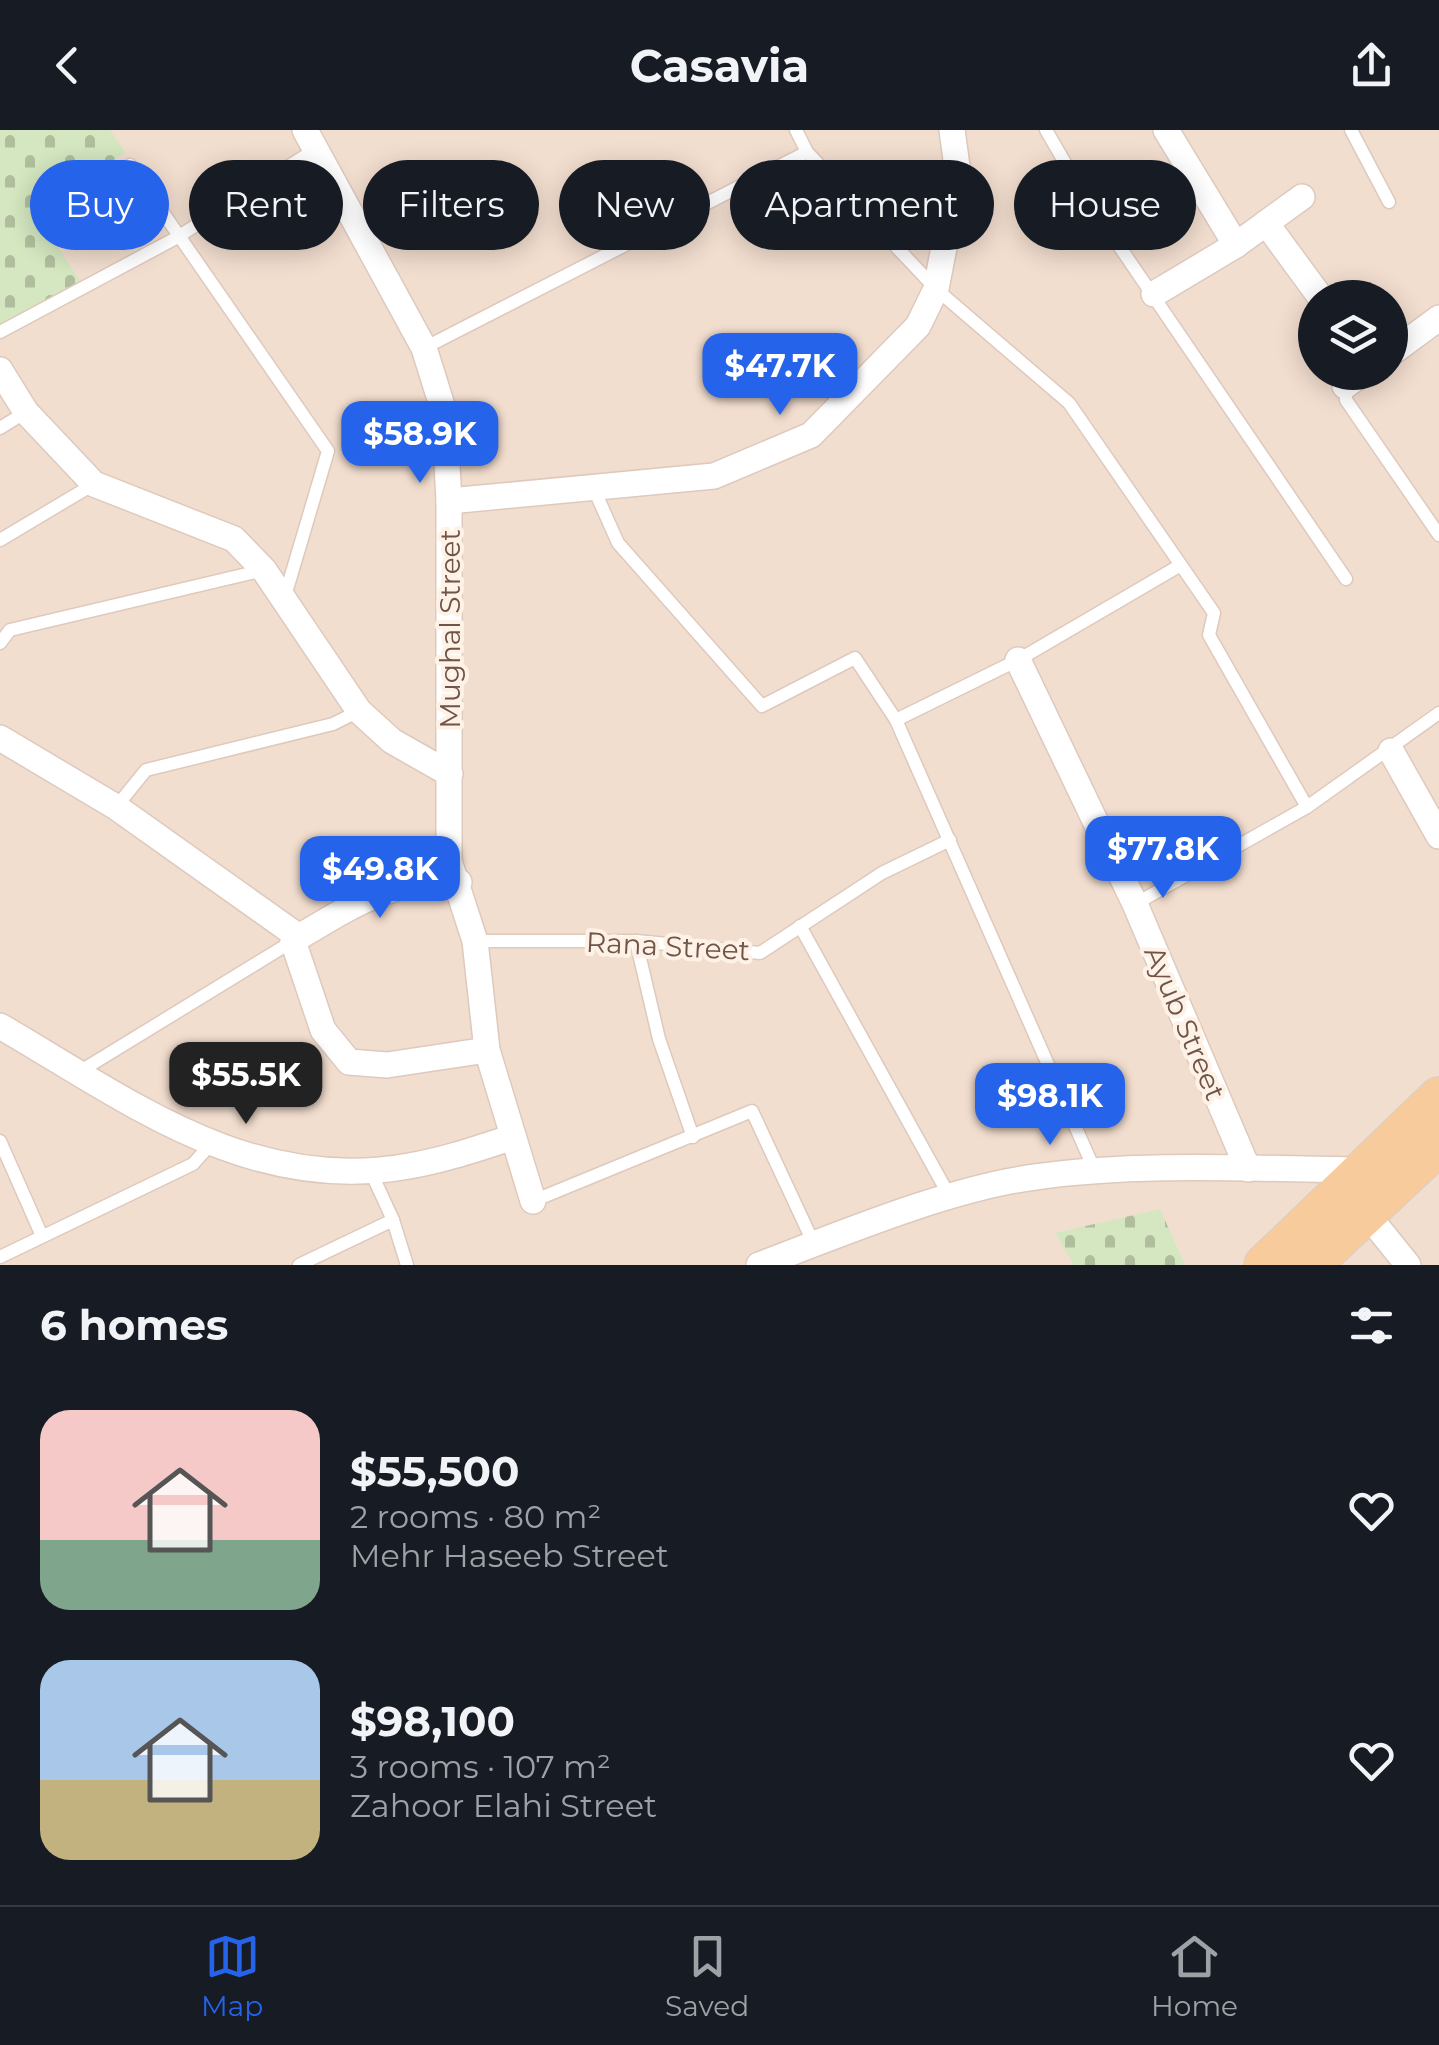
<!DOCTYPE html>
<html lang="en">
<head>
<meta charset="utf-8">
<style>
	body { margin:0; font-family:Montserrat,sans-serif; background:#20242c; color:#f1f3f6; height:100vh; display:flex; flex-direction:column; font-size:38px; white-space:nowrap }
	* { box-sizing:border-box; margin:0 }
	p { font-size:32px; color:#9ea1a6 }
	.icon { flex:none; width:55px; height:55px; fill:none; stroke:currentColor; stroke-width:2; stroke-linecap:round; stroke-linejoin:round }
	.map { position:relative; height:1135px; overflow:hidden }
	.drawer { display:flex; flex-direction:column; background:#171b24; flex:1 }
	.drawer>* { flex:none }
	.banner { position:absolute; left:30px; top:30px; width:1380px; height:90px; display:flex; gap:20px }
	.fabs { position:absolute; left:1298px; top:150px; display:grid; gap:20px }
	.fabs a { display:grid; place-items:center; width:110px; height:110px; border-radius:50%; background:#171b24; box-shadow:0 5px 25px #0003; font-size:50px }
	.price { position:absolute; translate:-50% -85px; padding:0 22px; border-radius:20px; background:#2563eb; color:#fff; font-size:32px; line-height:65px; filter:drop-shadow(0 2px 5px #0008) }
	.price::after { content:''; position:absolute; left:50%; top:60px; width:30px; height:22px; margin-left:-15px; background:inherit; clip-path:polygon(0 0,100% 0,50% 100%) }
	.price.current { background:#222; color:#fff }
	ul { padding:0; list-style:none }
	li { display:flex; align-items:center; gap:30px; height:250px; padding:0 40px }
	li span { display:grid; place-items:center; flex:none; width:280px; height:200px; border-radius:30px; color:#555 }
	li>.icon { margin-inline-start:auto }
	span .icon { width:120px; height:120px; fill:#fffc; stroke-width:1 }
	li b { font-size:42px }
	h2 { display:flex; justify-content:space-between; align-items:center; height:120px; padding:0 40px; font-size:42px }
	.tag { padding:0 35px; border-radius:45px; background:#171b24; box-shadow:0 5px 25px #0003; font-size:35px; line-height:90px }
	.tag.current { background:#2563eb; color:#fff }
	header { display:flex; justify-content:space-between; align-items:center; height:130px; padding:0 40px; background:#171b24; font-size:45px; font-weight:700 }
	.tabs { display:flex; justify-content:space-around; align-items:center; height:140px; border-top:2px solid #363941; background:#171b24; font-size:28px; color:#9ea1a6 }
	.tabs a { display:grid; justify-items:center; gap:5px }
	.tabs .current { color:#2563eb }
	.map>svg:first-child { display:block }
	.residential { fill:#f2decf; fill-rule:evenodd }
	.cemetery { fill:url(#cemetery-stones) }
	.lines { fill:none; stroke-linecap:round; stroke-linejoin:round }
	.lane-casing { stroke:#dec9bd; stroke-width:15 }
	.street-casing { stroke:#dec9bd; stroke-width:28 }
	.primary-casing { stroke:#d7cfcc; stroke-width:42 }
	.lane { stroke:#fff; stroke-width:12 }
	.street { stroke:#fff; stroke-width:25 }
	.primary { stroke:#f7cb9b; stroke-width:40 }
	.labels { text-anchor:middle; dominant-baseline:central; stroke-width:8; stroke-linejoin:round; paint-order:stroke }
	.street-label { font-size:28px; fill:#705349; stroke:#fef2e6 }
</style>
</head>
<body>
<header><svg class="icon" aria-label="back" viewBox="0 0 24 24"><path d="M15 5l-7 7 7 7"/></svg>Casavia<svg class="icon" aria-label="share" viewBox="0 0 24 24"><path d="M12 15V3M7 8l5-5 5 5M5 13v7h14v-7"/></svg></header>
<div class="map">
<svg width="1439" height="1135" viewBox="0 0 1439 1135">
	<defs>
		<pattern id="cemetery-stones" width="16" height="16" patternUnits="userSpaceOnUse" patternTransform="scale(2.5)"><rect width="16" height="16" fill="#d4e7c0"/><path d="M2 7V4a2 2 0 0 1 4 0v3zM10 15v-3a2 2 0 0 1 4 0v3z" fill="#b0be9e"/></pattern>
	</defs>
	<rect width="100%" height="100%" fill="#fbeee0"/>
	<!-- residential -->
	<path class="residential" d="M 0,0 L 1439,0 L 1439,1135 L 0,1135 ZM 1315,168 L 1390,168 L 1390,242 L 1315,242 Z"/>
	<!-- cemetery -->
	<g class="cemetery">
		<path d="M 0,0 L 110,0 L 126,23 L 31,76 L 84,157 L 0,202 Z"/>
		<path d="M 1160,1079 L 1185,1135 L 1074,1135 L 1055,1103 Z"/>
	</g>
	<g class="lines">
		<defs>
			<g id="lane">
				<path d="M 796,0 L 807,22 L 936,159 L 1069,273 L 1214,483 L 1209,505 L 1307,677"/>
				<path d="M 1046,0 L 1079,57 L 1346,449"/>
				<path d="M 1351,0 L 1389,72"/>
				<path d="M 130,35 L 328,321 L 285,466"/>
				<path d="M 0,202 L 176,108 L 316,19"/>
				<path d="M 424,218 L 807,22"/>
				<path d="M 1345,256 L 1346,270 L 1439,405"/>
				<path d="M 0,298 L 26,282"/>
				<path d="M 593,357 L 618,413 L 762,576 L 855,528 L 896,590 L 1095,1041"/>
				<path d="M 0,410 L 94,354"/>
				<path d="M 0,513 L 10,500 L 264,440"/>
				<path d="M 896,590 L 1018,530 L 1179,436"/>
				<path d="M 116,677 L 146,640 L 333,594 L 359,581"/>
				<path d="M 1135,774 L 1307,677 L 1439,583"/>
				<path d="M 800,796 L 950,1067"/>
				<path d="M 475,811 L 636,811 L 760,823 L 882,743 L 950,710"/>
				<path d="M 636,811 L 659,909 L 693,1007"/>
				<path d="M 79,942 L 293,811"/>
				<path d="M 0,1011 L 42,1106"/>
				<path d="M 370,1040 L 393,1090 L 407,1135"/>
				<path d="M 533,1071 L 752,981 L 814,1114"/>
				<path d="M 0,1127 L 193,1034 L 209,1016"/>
				<path d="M 299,1135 L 393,1090"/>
			</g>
			<g id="street">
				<path d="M 305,0 L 424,218 L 444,282 L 449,371 L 449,731 L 475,811 L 487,920 L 533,1071"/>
				<path d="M 1166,0 L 1236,115"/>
				<path d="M 1266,93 L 1321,168"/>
				<path d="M 1154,164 L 1236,115 L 1302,67"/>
				<path d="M 1390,224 L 1439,188"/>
				<path d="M 0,240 L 26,282 L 94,354 L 234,409 L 264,440 L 359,581 L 392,611 L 450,644"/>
				<path d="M 1345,256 L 1364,242"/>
				<path d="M 449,371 L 714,346 L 811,305 L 918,196 L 936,159 L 958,44 L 952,0"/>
				<path d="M 1018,530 L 1135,774 L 1248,1039"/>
				<path d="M 0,608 L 116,677 L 299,807 C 351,776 396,746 459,752"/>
				<path d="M 1391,621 L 1439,706"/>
				<path d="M 293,811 L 323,900 L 349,932 L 387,935 L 487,920"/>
				<path d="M 0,896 C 129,971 251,1065 409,1036 C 445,1030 479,1018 513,1007"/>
				<path d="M 1366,1083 L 1408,1135"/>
				<path d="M 759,1135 C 841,1104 950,1058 1035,1047 C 1143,1032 1255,1039 1364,1040"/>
			</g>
			<g id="primary">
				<path d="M 1264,1135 L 1439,967"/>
				<path d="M 1311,1135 L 1439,1015"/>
			</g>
		</defs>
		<!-- lane casing -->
		<use href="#lane" class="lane-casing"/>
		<!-- street casing -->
		<use href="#street" class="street-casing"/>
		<!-- primary casing -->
		<use href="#primary" class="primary-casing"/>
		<!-- lane -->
		<use href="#lane" class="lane"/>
		<!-- street -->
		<use href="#street" class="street"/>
		<!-- primary -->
		<use href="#primary" class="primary"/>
	</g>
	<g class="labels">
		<!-- street labels -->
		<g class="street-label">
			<text transform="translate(450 499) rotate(-90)">Mughal Street</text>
			<text transform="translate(668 816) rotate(3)">Rana Street</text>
			<text transform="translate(1185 893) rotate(67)">Ayub Street</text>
		</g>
	</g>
</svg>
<div class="fabs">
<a><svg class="icon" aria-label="layers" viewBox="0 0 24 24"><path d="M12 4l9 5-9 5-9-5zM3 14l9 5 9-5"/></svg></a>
</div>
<b class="price" style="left:780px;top:288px">$47.7K</b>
<b class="price" style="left:420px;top:356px">$58.9K</b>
<b class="price" style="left:1163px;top:771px">$77.8K</b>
<b class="price" style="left:380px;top:791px">$49.8K</b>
<b class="price current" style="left:246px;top:997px">$55.5K</b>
<b class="price" style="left:1050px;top:1018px">$98.1K</b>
<div class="banner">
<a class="tag current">Buy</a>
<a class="tag">Rent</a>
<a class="tag">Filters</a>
<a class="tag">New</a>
<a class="tag">Apartment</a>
<a class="tag">House</a>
</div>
</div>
<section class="drawer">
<h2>6 homes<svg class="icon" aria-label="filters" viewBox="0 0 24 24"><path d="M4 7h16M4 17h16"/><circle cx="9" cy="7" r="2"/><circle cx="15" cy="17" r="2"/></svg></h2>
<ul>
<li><span style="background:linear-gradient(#f6c9c9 65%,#7fa58c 0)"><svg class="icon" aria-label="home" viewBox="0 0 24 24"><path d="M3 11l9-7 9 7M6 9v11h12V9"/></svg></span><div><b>$55,500</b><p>2 rooms · 80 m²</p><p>Mehr Haseeb Street</p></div><svg class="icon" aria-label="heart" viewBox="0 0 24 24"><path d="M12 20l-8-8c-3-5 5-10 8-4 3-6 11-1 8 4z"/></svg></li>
<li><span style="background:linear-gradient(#a9c7e8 60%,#c2b280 0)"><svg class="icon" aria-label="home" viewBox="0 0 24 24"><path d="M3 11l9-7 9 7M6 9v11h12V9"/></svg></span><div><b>$98,100</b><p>3 rooms · 107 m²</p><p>Zahoor Elahi Street</p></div><svg class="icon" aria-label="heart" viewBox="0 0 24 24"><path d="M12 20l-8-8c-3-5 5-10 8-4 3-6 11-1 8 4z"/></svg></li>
</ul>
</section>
<nav class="tabs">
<a class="current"><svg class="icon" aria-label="map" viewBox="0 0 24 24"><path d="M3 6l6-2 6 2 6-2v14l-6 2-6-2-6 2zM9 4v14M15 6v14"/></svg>Map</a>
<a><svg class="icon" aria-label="saved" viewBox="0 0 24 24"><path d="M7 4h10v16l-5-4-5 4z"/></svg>Saved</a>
<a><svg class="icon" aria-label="home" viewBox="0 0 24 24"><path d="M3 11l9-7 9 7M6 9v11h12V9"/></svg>Home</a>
</nav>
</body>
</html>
